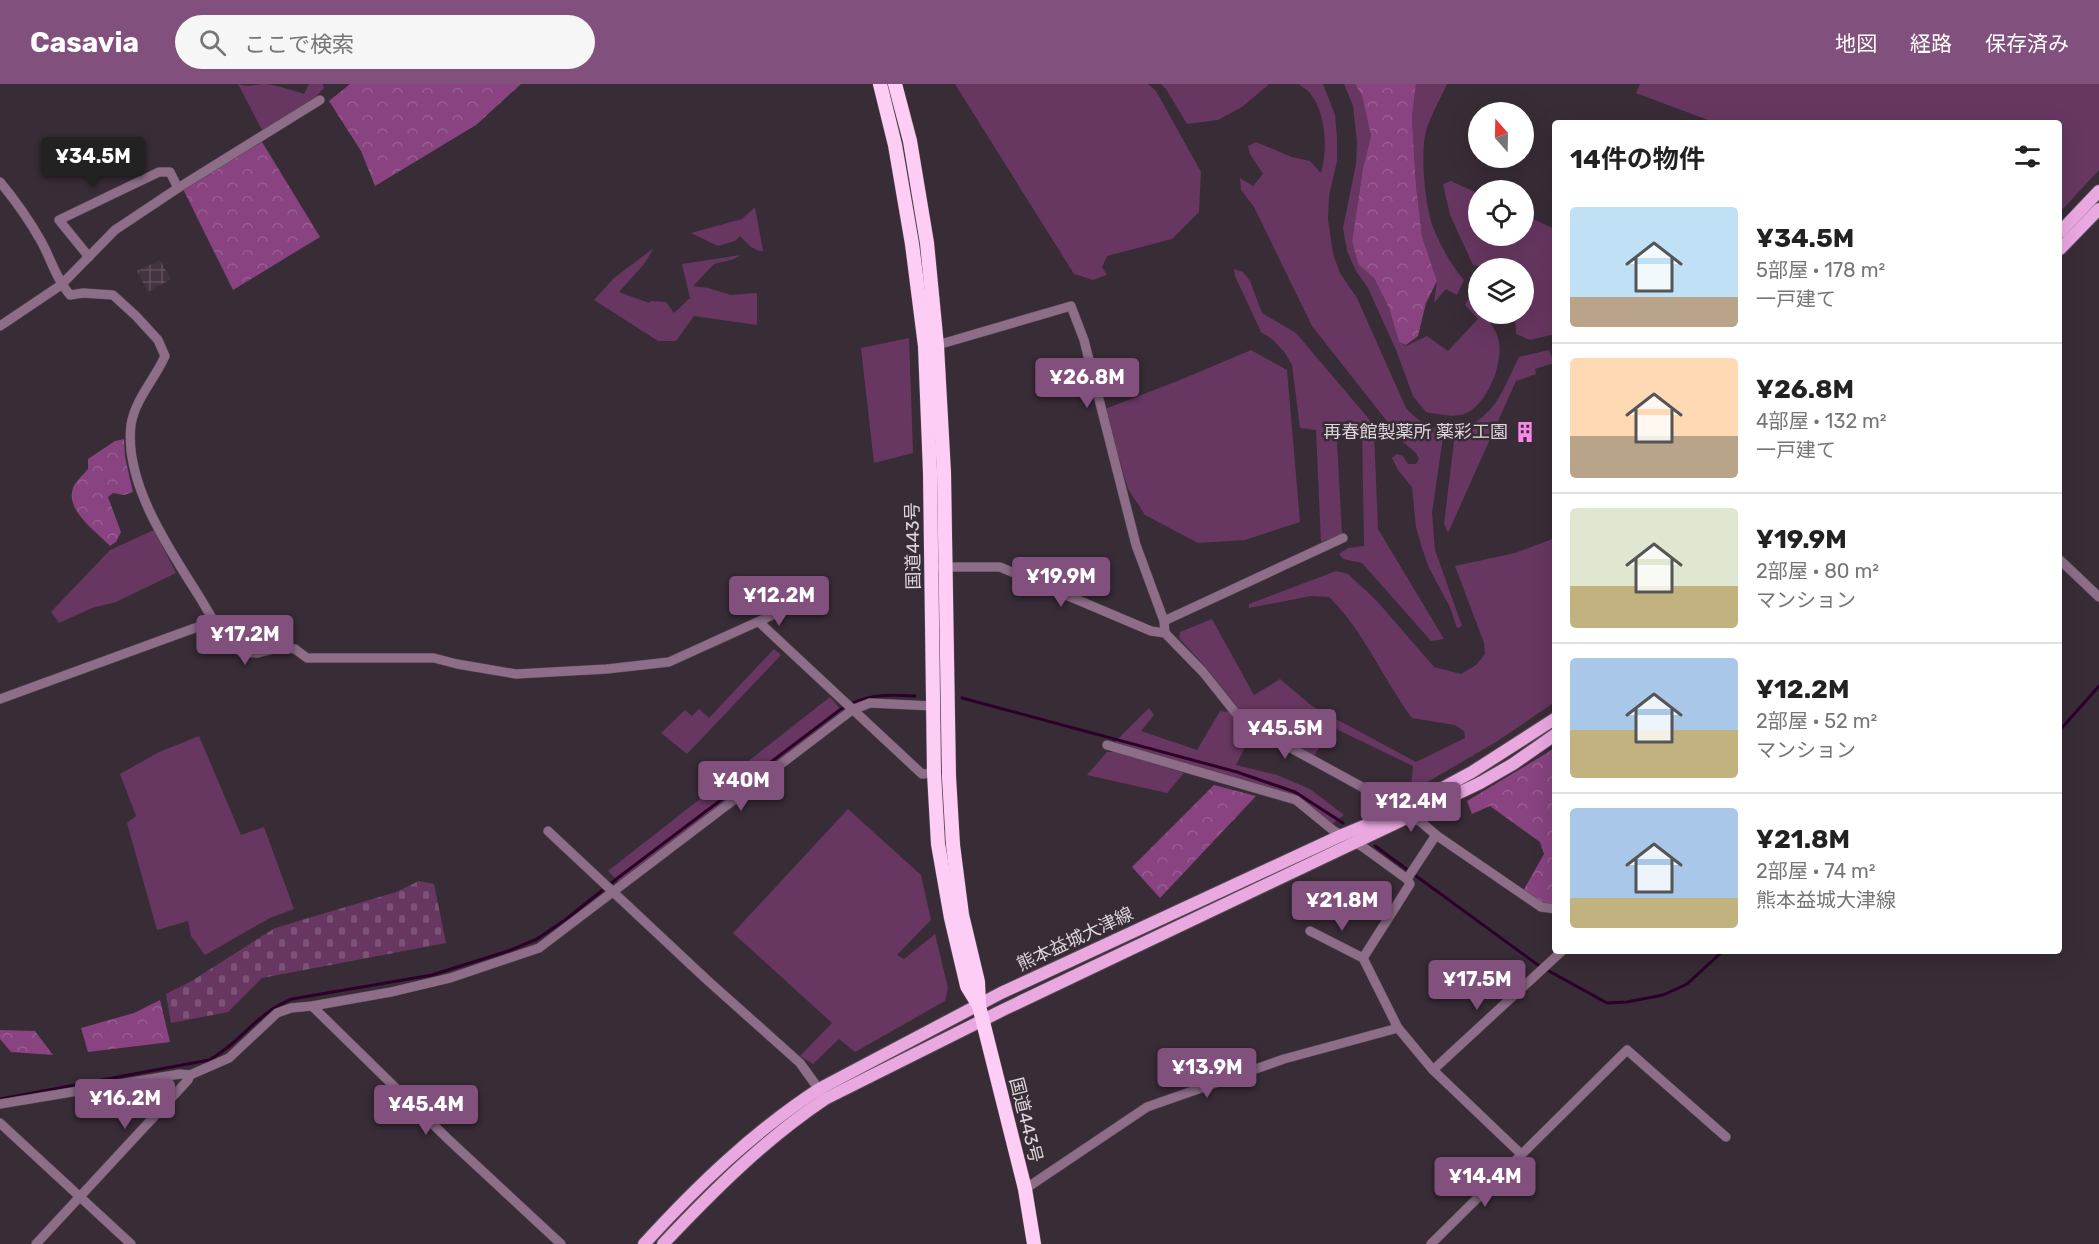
<!DOCTYPE html>
<html lang="ja">
<head>
<meta charset="utf-8">
<style>
	body { margin:0; font-family:Rubik,"Noto Sans JP",sans-serif; background:#f6f6f6; color:#222; height:100vh; display:flex; flex-direction:column; font-size:22px; white-space:nowrap }
	* { box-sizing:border-box; margin:0 }
	p { font-size:20px; color:#767676 }
	.icon { flex:none; width:33px; height:33px; fill:none; stroke:currentColor; stroke-width:2; stroke-linecap:round; stroke-linejoin:round }
	.map { position:relative; flex:1; overflow:hidden }
	.drawer { position:absolute; left:1552px; top:36px; width:510px; height:834px; display:flex; flex-direction:column; background:#fff; border-radius:6px; box-shadow:0 6px 24px #0002 }
	.drawer>* { flex:none }
	.needle { width:39px; rotate:340deg }
	.fabs { position:absolute; left:1468px; top:18px; display:grid; gap:12px }
	.fabs a { display:grid; place-items:center; width:66px; height:66px; border-radius:50%; background:#fff; box-shadow:0 6px 24px #0002; font-size:30px }
	.price { position:absolute; translate:-50% -51px; padding:0 14px; border-radius:6px; background:#82507c; color:#fff; font-size:20px; line-height:39px; filter:drop-shadow(0 2px 3px #0008) }
	.price::after { content:''; position:absolute; left:50%; top:36px; width:18px; height:14px; margin-left:-9px; background:inherit; clip-path:polygon(0 0,100% 0,50% 100%) }
	.price.selected { background:#222; color:#fff }
	ul { padding:0; list-style:none }
	li { display:flex; align-items:center; gap:18px; height:150px; padding:0 18px }
	li+li { border-top:2px solid #e0e0e0 }
	li span { display:grid; place-items:center; flex:none; width:168px; height:120px; border-radius:6px; color:#555 }
	li>.icon { margin-inline-start:auto }
	span .icon { width:72px; height:72px; fill:#fffc; stroke-width:1 }
	li b { font-size:26px }
	h2 { display:flex; justify-content:space-between; align-items:center; height:72px; padding:0 18px; font-size:26px }
	header { display:flex; align-items:center; gap:36px; box-sizing:border-box; height:84px; padding:0 30px; background:#82507c; color:#fff }
	header strong { font-size:28px }
	nav { display:flex; gap:33px; margin-inline-start:auto; font-size:21px }
	.search { width:420px; height:54px; background:#f6f6f6; display:flex; align-items:center; gap:15px; box-sizing:border-box; padding:0 21px; border-radius:33px; color:#767676; font-size:22px }
	.map>svg:first-child { display:block }
	.industrial { fill:url(#industrial-grid) }
	.grass { fill:#673761 }
	.forest { fill:url(#forest-crowns) }
	.cemetery { fill:url(#cemetery-stones) }
	.lines { fill:none; stroke-linecap:round; stroke-linejoin:round }
	.stream { stroke:#2d002a; stroke-width:3 }
	.minor-casing { stroke:#564b54; stroke-width:10 }
	.major-casing { stroke:#564b54; stroke-width:14 }
	.highway-casing { stroke:#564b54; stroke-width:15 }
	.minor { stroke:#8d6d88; stroke-width:9 }
	.major { stroke:#eaa8e1; stroke-width:12 }
	.highway { stroke:#fdcdf5; stroke-width:14 }
	.labels { text-anchor:middle; dominant-baseline:central; stroke-width:5; stroke-linejoin:round; paint-order:stroke }
	.poi-label { font-size:18px; fill:#ddd6dc; stroke:#382c36; text-anchor:end }
	.street-label { font-size:18px; fill:#ddd6dc; stroke:#382c36 }
</style>
</head>
<body>
<header>
<strong>Casavia</strong>
<div class="search"><svg class="icon" aria-label="search" viewBox="0 0 24 24"><circle cx="10" cy="10" r="6"/><path d="M15 15l6 6"/></svg>ここで検索</div>
<nav><a>地図</a><a>経路</a><a>保存済み</a></nav>
</header>
<div class="map">
<svg width="2099" height="1160" viewBox="0 0 2099 1160">
	<defs>
		<pattern id="industrial-grid" width="8" height="8" patternUnits="userSpaceOnUse" patternTransform="scale(1.5)"><rect width="8" height="8" fill="#443341"/><path d="M0 4h8M4 0v8" fill="none" stroke="#5f505c"/></pattern>
		<pattern id="forest-crowns" width="20" height="18" patternUnits="userSpaceOnUse" patternTransform="scale(1.5)"><rect width="20" height="18" fill="#884380"/><path d="M2 6a3 3 0 1 1 6 0M12 15a3 3 0 1 1 6 0" fill="none" stroke="#985d91"/></pattern>
		<pattern id="cemetery-stones" width="16" height="16" patternUnits="userSpaceOnUse" patternTransform="scale(1.5)"><rect width="16" height="16" fill="#673761"/><path d="M2 7V4a2 2 0 0 1 4 0v3zM10 15v-3a2 2 0 0 1 4 0v3z" fill="#7c5377"/></pattern>
	</defs>
	<rect width="100%" height="100%" fill="#382c36"/>
	<!-- industrial -->
	<path class="industrial" d="M 160,176 L 171,195 L 148,208 L 137,187 Z"/>
	<!-- grass -->
	<g class="grass">
		<path d="M 238,0 C 251,4 254,0 266,0 C 279,2 292,6 304,10 L 309,0 L 323,0 L 324,4 L 312,17 L 263,48 Z"/>
		<path d="M 955,0 L 1148,0 L 1156,7 L 1201,88 L 1199,128 L 1172,155 L 1107,172 L 1102,183 L 1107,191 L 1093,196 L 1074,190 Z"/>
		<path d="M 1161,0 L 1268,0 L 1268,1 L 1242,23 L 1218,36 L 1187,40 L 1166,5 Z"/>
		<path d="M 1299,0 L 1323,0 L 1335,31 L 1337,53 L 1337,77 L 1329,112 L 1328,135 L 1333,170 L 1340,189 L 1357,214 L 1406,324 C 1418,337 1427,343 1444,346 L 1432,429 L 1435,466 L 1462,542 L 1457,544 L 1450,523 L 1429,484 L 1422,464 L 1416,443 L 1412,403 L 1398,386 L 1392,374 L 1397,370 L 1403,372 L 1408,380 L 1416,380 L 1419,375 L 1416,369 L 1404,359 L 1312,242 L 1254,123 L 1241,106 L 1240,94 L 1253,102 L 1263,90 L 1250,70 L 1248,62 L 1256,58 L 1292,73 L 1310,77 L 1321,89 C 1328,65 1326,29 1310,9 C 1308,6 1302,3 1299,0 Z"/>
		<path d="M 1344,0 L 1355,0 L 1362,12 L 1371,52 L 1363,84 L 1352,157 L 1358,180 L 1373,192 L 1389,224 L 1399,258 L 1406,262 L 1427,252 L 1448,267 L 1478,235 L 1465,221 L 1472,208 L 1479,220 L 1479,230 L 1484,230 C 1489,237 1496,246 1498,254 C 1505,277 1487,322 1464,330 C 1452,334 1438,330 1426,328 L 1413,312 L 1396,266 L 1368,204 L 1356,187 L 1347,167 L 1343,144 L 1356,80 L 1357,58 L 1353,22 Z"/>
		<path d="M 1416,0 L 1447,0 C 1440,15 1431,31 1426,47 C 1420,69 1425,127 1435,148 C 1442,165 1452,182 1464,196 L 1457,211 L 1446,205 L 1434,219 L 1437,197 L 1422,152 L 1416,101 L 1412,34 Z"/>
		<path d="M 1640,0 L 2099,0 L 2099,86 L 2060,128 L 2060,39 L 1716,39 L 1636,9 Z"/>
		<path d="M 1451,97 L 1479,110 L 1479,152 L 1524,152 L 1524,131 L 1555,145 L 1555,250 L 1530,256 L 1516,250 L 1515,230 L 1524,230 L 1524,184 L 1520,184 L 1520,182 L 1512,177 L 1497,177 L 1484,183 L 1473,181 L 1450,131 L 1443,100 Z"/>
		<path d="M 755,123 L 763,167 C 753,167 747,159 740,152 L 735,157 L 718,162 L 691,149 L 742,135 Z"/>
		<path d="M 654,164 L 644,180 L 619,208 L 649,219 L 651,217 L 666,218 L 674,229 L 690,214 L 682,180 L 741,171 L 734,175 L 714,180 L 693,202 L 708,204 L 731,211 L 757,209 L 757,241 L 694,232 L 676,257 L 658,257 L 594,216 L 614,194 Z"/>
		<path d="M 1234,185 L 1243,188 L 1250,197 L 1262,229 L 1296,249 L 1374,341 L 1376,347 L 1374,347 L 1378,445 L 1444,555 L 1431,557 L 1362,479 L 1343,475 L 1339,470 L 1348,464 L 1364,462 L 1362,341 L 1348,337 L 1336,340 L 1342,450 L 1321,458 L 1316,346 L 1300,344 L 1292,281 L 1285,269 L 1272,255 L 1261,248 L 1235,192 Z"/>
		<path d="M 909,254 L 913,369 L 874,379 L 861,264 Z"/>
		<path d="M 1251,266 L 1287,286 L 1300,438 L 1245,456 L 1198,459 L 1145,431 L 1128,405 L 1105,325 L 1180,296 Z"/>
		<path d="M 1549,266 L 1554,279 L 1535,285 L 1536,290 L 1516,297 L 1448,449 L 1444,440 L 1455,349 C 1497,331 1500,311 1519,273 Z"/>
		<path d="M 154,446 L 176,489 L 116,518 L 92,524 L 59,539 L 51,528 L 110,466 Z"/>
		<path d="M 1555,454 L 1555,618 L 1496,658 L 1412,707 L 1389,717 L 1392,710 L 1411,703 L 1413,682 L 1332,643 L 1314,672 L 1256,642 L 1236,681 L 1277,691 L 1310,705 L 1344,731 L 1332,740 L 1296,712 L 1115,658 L 1149,624 L 1154,631 L 1141,647 L 1197,666 L 1220,627 L 1230,628 L 1236,621 L 1208,586 L 1179,554 L 1180,548 L 1212,535 L 1254,611 L 1280,595 L 1312,622 L 1416,678 L 1465,654 L 1464,647 L 1455,641 L 1412,634 C 1383,595 1364,547 1329,513 L 1311,512 L 1249,524 L 1249,520 L 1336,487 L 1348,490 L 1377,517 L 1434,583 L 1461,590 L 1476,581 L 1485,570 L 1484,559 L 1455,482 L 1515,469 Z"/>
		<path d="M 774,565 L 781,571 L 687,670 L 661,649 L 685,626 L 692,632 L 699,625 L 709,634 Z"/>
		<path d="M 830,613 L 842,627 L 619,798 L 608,787 Z"/>
		<path d="M 199,652 L 241,751 L 264,743 L 294,825 L 270,834 L 205,871 L 191,852 L 188,837 L 157,846 L 127,739 L 136,732 L 120,690 L 159,668 Z"/>
		<path d="M 1107,668 L 1117,668 L 1184,689 L 1167,709 L 1087,691 Z"/>
		<path d="M 848,725 L 921,791 L 931,836 L 897,871 L 904,875 L 935,850 L 948,904 L 945,917 L 855,968 L 839,955 L 813,980 L 800,972 L 832,939 L 733,849 Z"/>
	</g>
	<!-- forest -->
	<g class="forest">
		<path d="M 350,0 L 521,0 L 476,41 L 375,102 L 361,67 L 329,17 Z"/>
		<path d="M 1355,0 L 1416,0 L 1412,34 L 1416,101 L 1422,152 L 1437,197 L 1426,219 L 1418,252 L 1406,261 L 1399,258 L 1389,224 L 1374,194 L 1358,180 L 1352,157 L 1363,84 L 1371,52 L 1362,12 Z"/>
		<path d="M 262,58 L 320,153 L 233,206 L 183,105 Z"/>
		<path d="M 124,355 L 125,373 L 133,408 L 124,411 L 113,409 L 108,413 L 121,448 L 116,458 L 110,462 C 97,448 65,427 73,404 C 75,398 83,391 88,385 L 88,375 L 115,357 Z"/>
		<path d="M 1555,664 L 1555,822 L 1543,821 L 1523,807 L 1544,770 L 1540,758 L 1490,722 L 1472,730 L 1467,717 Z"/>
		<path d="M 1214,701 L 1256,712 L 1160,814 L 1132,783 Z"/>
		<path d="M 160,916 L 170,958 L 88,968 L 81,944 L 134,929 Z"/>
		<path d="M 0,946 L 35,947 L 53,971 L 11,968 L 0,955 Z"/>
	</g>
	<!-- cemetery -->
	<path class="cemetery" d="M 419,797 L 434,800 L 446,859 L 262,894 L 228,928 L 171,939 L 166,910 L 190,898 L 275,844 L 396,808 Z"/>
	<g class="lines">
		<!-- stream -->
		<g class="stream">
			<path d="M 962,614 L 1237,688 L 1295,708 L 1343,739"/>
			<path d="M 2060,646 L 2099,602"/>
			<path d="M 1375,762 L 1538,881 L 1607,919 L 1627,918 L 1663,911 L 1687,900 L 1723,867"/>
			<path d="M 0,1015 L 209,976 C 241,959 256,929 292,915 L 432,891 L 508,867 L 537,855 L 565,836 L 619,793 L 841,625 C 865,610 888,610 915,612"/>
		</g>
		<defs>
			<g id="minor">
				<path d="M 0,98 C 15,116 29,136 41,157 C 51,175 56,195 70,211 L 83,209 L 113,211 L 136,232 L 158,256 L 165,272 C 155,295 135,315 131,341 C 124,398 168,463 197,509 C 203,518 208,528 214,537 C 222,548 232,558 241,568 L 258,569 L 282,563 L 295,565 L 307,574 L 434,574 L 457,580 L 516,590 L 607,585 L 669,578 L 788,524"/>
				<path d="M 89,173 L 59,136 L 159,88 L 170,88 L 178,104"/>
				<path d="M 0,242 L 61,201 L 115,146 L 178,104 L 320,16"/>
				<path d="M 934,262 L 1071,222 L 1084,256 L 1136,461 L 1164,537 L 1165,549"/>
				<path d="M 2060,476 L 2099,513"/>
				<path d="M 940,483 L 1000,483 L 1151,547 L 1165,549 L 1203,588 L 1250,647 L 1289,663 L 1362,703 L 1386,723 L 1421,738 L 1436,751 L 1541,823 L 1556,825"/>
				<path d="M 1164,537 L 1343,454"/>
				<path d="M 759,538 L 922,690 L 934,689"/>
				<path d="M 0,615 L 214,537"/>
				<path d="M 1107,661 L 1296,716 L 1334,747 L 1363,763 L 1407,795"/>
				<path d="M 548,747 L 706,895 L 800,979 L 823,1011"/>
				<path d="M 1436,751 L 1407,795 L 1410,800 L 1363,874 L 1398,944 L 1433,986 L 1521,1070"/>
				<path d="M 1310,847 L 1363,874"/>
				<path d="M 312,922 L 449,1056 L 561,1160"/>
				<path d="M 1433,986 L 1562,867"/>
				<path d="M 0,1020 L 180,990 L 190,991 L 229,974 L 277,929 L 291,924 L 312,922 L 391,908 L 450,894 L 539,864 L 852,626 L 870,619 L 933,622"/>
				<path d="M 0,1039 L 131,1160"/>
				<path d="M 1025,1105 L 1147,1023 L 1284,975 L 1398,944"/>
				<path d="M 36,1160 L 188,996 L 190,991"/>
				<path d="M 1431,1160 L 1627,966 L 1726,1053"/>
			</g>
			<g id="major">
				<path d="M 2060,148 L 2099,107"/>
				<path d="M 2060,165 L 2099,125"/>
				<path d="M 644,1160 C 697,1102 753,1048 819,1005 L 1001,909 L 1342,751 L 1398,728 L 1472,688 L 1556,634"/>
				<path d="M 663,1160 C 713,1107 764,1056 825,1015 L 1005,925 L 1480,699 L 1513,680 L 1556,650"/>
			</g>
			<g id="highway">
				<path d="M 880,0 L 895,61 L 912,160 L 925,262 L 930,388 L 934,689 L 938,760 L 951,834 L 967,902 L 978,920"/>
				<path d="M 895,0 L 910,57 L 927,159 L 937,262 L 944,389 L 949,693 L 953,761 L 962,831 L 978,898 L 979,922 L 1025,1105 L 1034,1160"/>
			</g>
		</defs>
		<!-- minor casing -->
		<use href="#minor" class="minor-casing"/>
		<!-- major casing -->
		<use href="#major" class="major-casing"/>
		<!-- highway casing -->
		<use href="#highway" class="highway-casing"/>
		<!-- minor -->
		<use href="#minor" class="minor"/>
		<!-- major -->
		<use href="#major" class="major"/>
		<!-- highway -->
		<use href="#highway" class="highway"/>
	</g>
	<!-- icons -->
	<defs>
		<symbol id="building-bare" viewBox="-9 -9 18 18"><path d="M-4-6H4V6H1V3H-1V6H-4ZM-2.5-4.3h1.7v1.8h-1.7ZM.8-4.3h1.7v1.8H.8ZM-2.5-1h1.7V.8h-1.7ZM.8-1h1.7V.8H.8Z" fill="#f888ea" stroke="#382c36" stroke-width="2.5" paint-order="stroke"/></symbol>
	</defs>
	<g fill-rule="evenodd">
		<use href="#building-bare" x="1510" y="333" width="30" height="30"/>
	</g>
	<g class="labels">
		<!-- poi labels -->
		<g class="poi-label">
			<text x="1508" y="348">再春館製薬所 薬彩工園</text>
		</g>
		<!-- street labels -->
		<g class="street-label">
			<text transform="translate(913 462) rotate(-91)">国道443号</text>
			<text transform="translate(1075 855) rotate(-25)">熊本益城大津線</text>
			<text transform="translate(1026 1036) rotate(76)">国道443号</text>
		</g>
	</g>
</svg>
<div class="fabs">
<a><svg class="needle" viewBox="-14 -14 28 28"><path d="M0-13l5 13h-10z" fill="#e53935"/><path d="M0 13l5-13h-10z" fill="#767676"/></svg></a>
<a><svg class="icon" aria-label="locate" viewBox="0 0 24 24"><circle cx="12" cy="12" r="6"/><path d="M12 2v4M12 18v4M2 12h4M18 12h4"/></svg></a>
<a><svg class="icon" aria-label="layers" viewBox="0 0 24 24"><path d="M12 4l9 5-9 5-9-5zM3 14l9 5 9-5"/></svg></a>
</div>
<b class="price selected" style="left:93px;top:104px">¥34.5M</b>
<b class="price" style="left:1087px;top:325px">¥26.8M</b>
<b class="price" style="left:1061px;top:524px">¥19.9M</b>
<b class="price" style="left:779px;top:543px">¥12.2M</b>
<b class="price" style="left:245px;top:582px">¥17.2M</b>
<b class="price" style="left:1285px;top:676px">¥45.5M</b>
<b class="price" style="left:741px;top:728px">¥40M</b>
<b class="price" style="left:1411px;top:749px">¥12.4M</b>
<b class="price" style="left:1342px;top:848px">¥21.8M</b>
<b class="price" style="left:1477px;top:927px">¥17.5M</b>
<b class="price" style="left:1207px;top:1015px">¥13.9M</b>
<b class="price" style="left:125px;top:1046px">¥16.2M</b>
<b class="price" style="left:426px;top:1052px">¥45.4M</b>
<b class="price" style="left:1485px;top:1124px">¥14.4M</b>
<section class="drawer">
<h2>14件の物件<svg class="icon" aria-label="filters" viewBox="0 0 24 24"><path d="M4 7h16M4 17h16"/><circle cx="9" cy="7" r="2"/><circle cx="15" cy="17" r="2"/></svg></h2>
<ul>
<li><span style="background:linear-gradient(#bfe0f5 75%,#b9a48a 0)"><svg class="icon" aria-label="home" viewBox="0 0 24 24"><path d="M3 11l9-7 9 7M6 9v11h12V9"/></svg></span><div><b>¥34.5M</b><p>5部屋 · 178 m²</p><p>一戸建て</p></div></li>
<li><span style="background:linear-gradient(#ffd9b3 65%,#b9a48a 0)"><svg class="icon" aria-label="home" viewBox="0 0 24 24"><path d="M3 11l9-7 9 7M6 9v11h12V9"/></svg></span><div><b>¥26.8M</b><p>4部屋 · 132 m²</p><p>一戸建て</p></div></li>
<li><span style="background:linear-gradient(#dfe7d0 65%,#c2b280 0)"><svg class="icon" aria-label="home" viewBox="0 0 24 24"><path d="M3 11l9-7 9 7M6 9v11h12V9"/></svg></span><div><b>¥19.9M</b><p>2部屋 · 80 m²</p><p>マンション</p></div></li>
<li><span style="background:linear-gradient(#a9c7e8 60%,#c2b280 0)"><svg class="icon" aria-label="home" viewBox="0 0 24 24"><path d="M3 11l9-7 9 7M6 9v11h12V9"/></svg></span><div><b>¥12.2M</b><p>2部屋 · 52 m²</p><p>マンション</p></div></li>
<li><span style="background:linear-gradient(#a9c7e8 75%,#c2b280 0)"><svg class="icon" aria-label="home" viewBox="0 0 24 24"><path d="M3 11l9-7 9 7M6 9v11h12V9"/></svg></span><div><b>¥21.8M</b><p>2部屋 · 74 m²</p><p>熊本益城大津線</p></div></li>
</ul>
</section>
</div>
</body>
</html>
